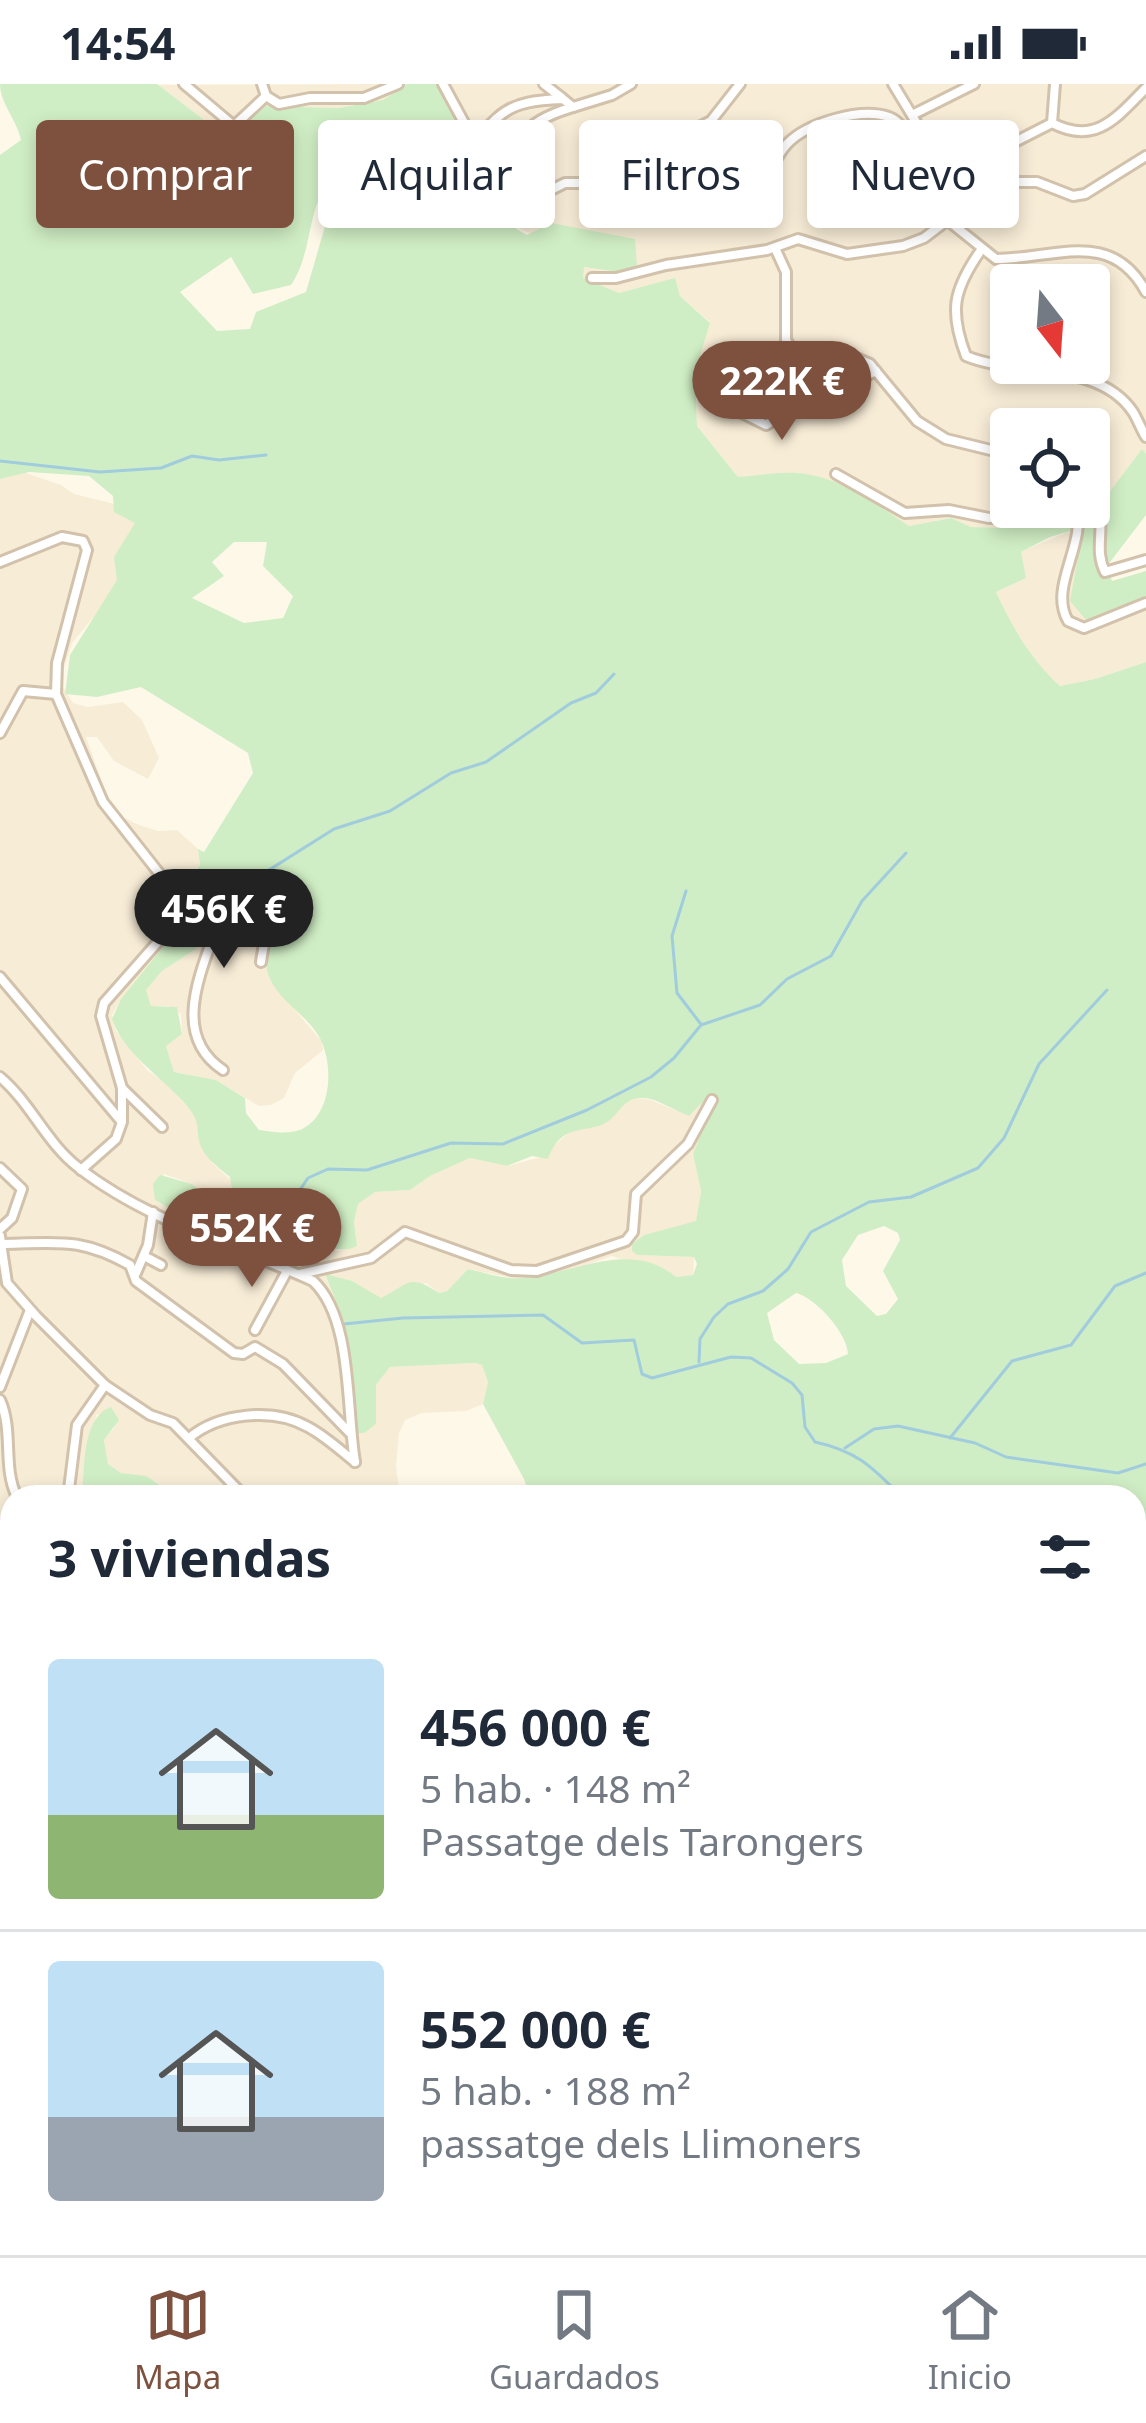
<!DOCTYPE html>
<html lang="es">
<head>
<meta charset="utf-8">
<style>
	body { margin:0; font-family:"Noto Sans",sans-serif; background:#f2f2f3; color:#1f2937; height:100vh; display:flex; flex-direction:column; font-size:45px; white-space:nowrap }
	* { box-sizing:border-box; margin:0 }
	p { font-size:39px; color:#747a83 }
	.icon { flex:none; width:66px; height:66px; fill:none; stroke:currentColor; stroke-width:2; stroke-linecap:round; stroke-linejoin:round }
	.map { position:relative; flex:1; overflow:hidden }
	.drawer { position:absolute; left:0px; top:1401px; width:1146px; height:771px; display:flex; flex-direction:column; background:#fff; border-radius:36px 36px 0 0; box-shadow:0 6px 18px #0003 }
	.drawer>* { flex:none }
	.guide { position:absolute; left:36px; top:36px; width:1074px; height:108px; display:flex; gap:24px }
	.needle { width:78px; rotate:163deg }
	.buttons { position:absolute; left:990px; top:180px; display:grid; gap:24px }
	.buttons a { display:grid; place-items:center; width:120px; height:120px; border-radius:12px; background:#fff; box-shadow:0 6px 18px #0003; font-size:60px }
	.price { position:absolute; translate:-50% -102px; padding:0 27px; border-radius:42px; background:#7d513d; color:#fff; font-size:39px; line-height:78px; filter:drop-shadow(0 3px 6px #0008) }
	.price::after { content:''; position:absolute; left:50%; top:72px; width:36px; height:27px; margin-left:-18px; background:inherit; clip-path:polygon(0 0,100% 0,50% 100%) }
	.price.on { background:#222; color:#fff }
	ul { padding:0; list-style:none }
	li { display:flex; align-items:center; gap:36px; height:300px; padding:0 48px }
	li+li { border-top:3px solid #e0e1e3 }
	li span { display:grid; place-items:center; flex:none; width:336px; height:240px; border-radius:12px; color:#555 }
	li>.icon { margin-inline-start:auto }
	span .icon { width:144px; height:144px; fill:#fffc; stroke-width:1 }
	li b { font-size:51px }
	h2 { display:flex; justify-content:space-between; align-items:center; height:144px; padding:0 48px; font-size:51px }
	.chip { padding:0 42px; border-radius:12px; background:#fff; box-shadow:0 6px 18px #0003; font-size:42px; line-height:108px }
	.chip.on { background:#7d513d; color:#fff }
	.status { display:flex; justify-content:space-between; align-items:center; height:84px; padding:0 60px; background:#fff; direction:ltr }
	.status svg { height:33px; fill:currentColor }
	.tab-bar { display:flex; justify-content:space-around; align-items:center; height:168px; border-top:3px solid #e0e1e3; background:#fff; font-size:33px; color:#747a83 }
	.tab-bar a { display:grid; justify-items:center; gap:6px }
	.tab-bar .on { color:#7d513d }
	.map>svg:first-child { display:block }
	.residential { fill:#f7ecd6; fill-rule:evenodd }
	.green { fill:#d0eec5; fill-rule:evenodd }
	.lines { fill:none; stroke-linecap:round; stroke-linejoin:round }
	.stream { stroke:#a0ccdd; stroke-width:3 }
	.street-casing { stroke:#d2c2ac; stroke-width:14 }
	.street { stroke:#fff; stroke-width:8 }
</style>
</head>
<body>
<div class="status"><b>14:54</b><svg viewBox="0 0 49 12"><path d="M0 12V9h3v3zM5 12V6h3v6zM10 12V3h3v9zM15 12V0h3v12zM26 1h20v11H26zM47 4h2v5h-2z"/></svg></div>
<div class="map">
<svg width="1146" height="2171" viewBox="0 0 1146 2171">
	<rect width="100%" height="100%" fill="#fef8e9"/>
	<!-- residential -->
	<g class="residential">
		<path d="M 407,0 L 383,16 L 339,24 L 264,22 L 229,55 L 158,1 Z"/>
		<path d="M 436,0 L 1146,0 L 1146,370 L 1142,366 L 1093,430 L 1066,423 L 1008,444 L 971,443 L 950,434 L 909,442 L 851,404 L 738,393 L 697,342 L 695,289 L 710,238 L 680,212 L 675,195 L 619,209 L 582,194 L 583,183 L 619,188 L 497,135 L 480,111 L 459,57 L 461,45 L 451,19 ZM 1011,201 L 1089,201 L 1089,279 L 1011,279 ZM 1011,345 L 1089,345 L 1089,423 L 1011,423 Z"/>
		<path d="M 11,384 L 61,401 L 74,410 L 131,424 L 143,454 L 102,523 L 72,559 L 62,590 L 63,603 L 73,619 L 88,623 L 123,618 L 142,636 L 159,674 L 148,695 L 114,677 L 97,653 L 86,653 L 109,718 L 122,733 L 139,741 L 158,747 L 177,746 L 198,765 L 200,781 L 192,790 L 201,796 L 238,793 L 264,809 L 271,825 L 264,874 L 270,896 L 322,958 L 323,966 L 295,989 L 284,1014 L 271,1021 L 259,1022 L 216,996 L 174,988 L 166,962 L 182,950 L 181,930 L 169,922 L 151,922 L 146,906 L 162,887 L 196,865 L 210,828 L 200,817 L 121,915 L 112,931 L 116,947 L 147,986 L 167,1000 L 196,1033 L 212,1079 L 232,1097 L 229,1114 L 214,1120 L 192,1100 L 164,1090 L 155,1115 L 158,1118 L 185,1133 L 254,1154 L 274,1124 L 289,1121 L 299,1126 L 304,1144 L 337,1167 L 357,1162 L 354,1138 L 358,1120 L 375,1108 L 410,1106 L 430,1092 L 470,1074 L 507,1082 L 541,1073 L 572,1046 L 604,1040 L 628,1017 L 636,1014 L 651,1016 L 689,1032 L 705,1016 L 716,1014 L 693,1070 L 701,1107 L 696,1138 L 644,1151 L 632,1161 L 632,1167 L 637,1171 L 694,1173 L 693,1191 L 676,1193 L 612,1172 L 562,1189 L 517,1195 L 468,1185 L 447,1207 L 439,1209 L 426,1199 L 381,1215 L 353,1198 L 325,1191 L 341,1230 L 346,1279 L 376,1340 L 376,1301 L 390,1283 L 475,1279 L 482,1281 L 488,1298 L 483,1320 L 466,1327 L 422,1329 L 405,1336 L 399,1349 L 396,1382 L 400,1413 L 179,1413 L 153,1396 L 121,1389 L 108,1380 L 104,1355 L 115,1343 L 97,1330 L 88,1360 L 82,1413 L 12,1413 L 12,1575 L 0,1583 L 0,388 Z"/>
		<path d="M 1070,447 L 1082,449 L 1087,536 L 1146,512 L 1146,578 L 1095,595 L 1060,602 L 1039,584 L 1011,541 L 996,508 L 1026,494 L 1020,468 Z"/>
		<path d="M 12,1818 L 12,2067 L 0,2054 L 0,1823 Z"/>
	</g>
	<!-- green -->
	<g class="green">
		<path d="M 0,0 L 157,0 L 229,55 L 264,22 L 339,24 L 383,16 L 407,0 L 436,0 C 449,17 463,35 459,57 C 443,65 430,61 413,64 C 385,69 334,83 321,110 C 307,140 310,173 291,201 L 253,210 L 231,173 L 180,208 L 217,247 L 250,245 L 256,228 L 306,208 L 328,132 L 341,107 L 467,69 C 481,114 486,128 527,151 L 551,139 L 635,155 L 637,183 L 619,188 L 584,183 L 583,194 L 619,209 L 675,194 L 680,212 L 710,239 L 695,289 L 697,342 L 738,393 C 757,392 777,388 796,389 C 840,392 873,418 909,442 L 951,434 L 971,443 L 1008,444 L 1066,423 L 1093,430 L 1142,365 L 1146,370 L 1146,431 L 1107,482 L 1112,497 L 1146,487 L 1146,512 L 1087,537 L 1070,517 L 1082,450 L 1070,447 L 1050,453 L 1021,468 L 1026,494 L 996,508 C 1012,543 1031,576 1060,602 L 1095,595 L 1146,578 L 1146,2171 L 0,2171 L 0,2054 L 12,2067 L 12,2160 L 1134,2160 L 1134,1413 L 530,1413 L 524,1395 L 483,1320 L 488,1298 L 482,1281 L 475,1279 L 390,1283 L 376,1301 L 376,1340 L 364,1349 L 355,1349 L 341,1230 L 325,1190 L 352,1197 L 381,1214 C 408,1201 408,1188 439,1209 L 447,1207 L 468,1185 C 486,1189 506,1196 524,1194 C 577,1189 630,1155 676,1193 L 693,1191 L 697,1180 L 694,1173 L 637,1171 L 632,1167 L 632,1160 L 644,1151 L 696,1137 L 701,1107 L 693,1070 L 715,1014 L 705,1016 L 689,1032 C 674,1027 658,1014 642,1014 C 626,1013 621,1026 611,1035 C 590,1053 563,1034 548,1075 L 532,1072 L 507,1082 L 470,1074 L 430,1092 L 410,1106 L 375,1108 L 358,1120 L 354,1138 L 357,1162 C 333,1175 306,1150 299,1126 L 289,1121 L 274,1124 L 254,1154 L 181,1131 L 155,1116 L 153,1100 L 160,1091 L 192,1100 L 214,1120 L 226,1116 L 232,1106 L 230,1093 C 219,1084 203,1073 199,1057 C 197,1047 199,1040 193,1030 C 169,996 126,975 112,935 L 121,915 L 200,817 L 208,815 L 210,828 L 196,865 L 162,887 L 146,906 L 151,922 L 177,923 L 182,950 L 166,962 L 174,988 L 216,996 L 245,1014 L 246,1029 L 259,1046 C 272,1048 292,1051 304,1044 C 333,1028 334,977 318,951 C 306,931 280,917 270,895 C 256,866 284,829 260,806 C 238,784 215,801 191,794 L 200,781 L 198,765 L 204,768 L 253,689 L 248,669 L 141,603 L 97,613 L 65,610 L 70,571 L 117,496 L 114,473 L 135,439 L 114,428 L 113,412 L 89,392 L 29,388 L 0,395 L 0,71 L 21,56 C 17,36 0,19 0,0 ZM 234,458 L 267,458 L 263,482 L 293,512 L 283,534 L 244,539 L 192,514 L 224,492 L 212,478 ZM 884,1142 L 898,1149 L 900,1156 L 883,1187 L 898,1215 L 886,1230 L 877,1232 L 846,1202 L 842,1176 L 858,1151 ZM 796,1209 C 816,1214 847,1249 848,1270 L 826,1279 L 799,1280 L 774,1256 L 767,1229 Z"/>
		<path d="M 111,1323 L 119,1336 L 104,1356 L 108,1380 L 121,1389 L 146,1392 L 179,1413 L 82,1413 C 85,1386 81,1334 111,1323 Z"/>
		<path d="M 12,1575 L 12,1818 L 0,1823 L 0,1584 Z"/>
	</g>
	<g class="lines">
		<!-- stream -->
		<g class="stream">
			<path d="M 0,377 L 100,388 L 161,384 L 192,372 L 219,376 L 266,371"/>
			<path d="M 253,796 L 334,745 L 390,727 L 451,689 L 486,678 L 571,619 L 596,609 L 614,590"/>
			<path d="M 686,807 L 672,852 L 677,909 L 700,939"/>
			<path d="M 293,1116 L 308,1094 L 328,1085 L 367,1086 L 451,1059 L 503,1060 L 587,1026 L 651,993 L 674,974 L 701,941 L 760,921 L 787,895 L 831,872 L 862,817 L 906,769"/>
			<path d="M 344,1240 L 403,1234 L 543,1231 L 582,1259 L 634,1256 L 642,1290 L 652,1294 L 731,1273 L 751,1274 L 792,1299 L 802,1311 L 805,1343 L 815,1358 C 857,1367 872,1383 902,1413"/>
			<path d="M 699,1278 L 700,1255 L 714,1233 L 728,1220 L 763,1207 L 788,1185 L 811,1148 L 869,1118 L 911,1113 L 978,1084 L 1004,1054 L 1039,980 L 1107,906"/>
			<path d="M 950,1354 L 1012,1277 L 1071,1261 L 1115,1202 L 1146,1189"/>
			<path d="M 845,1364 L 874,1345 L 898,1342 L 975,1359 L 1006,1373 L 1118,1389 L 1146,1380"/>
			<path d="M 1134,1661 L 1146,1651"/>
			<path d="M 1134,1662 L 1146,1673"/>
		</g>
		<defs>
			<g id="street">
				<path d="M 184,0 L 234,42 L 266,12"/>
				<path d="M 262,0 L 266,12 L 279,20 L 310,14 L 364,14 L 398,0"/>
				<path d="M 443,0 L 475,59"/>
				<path d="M 544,0 L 562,14"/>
				<path d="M 893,0 L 916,38 L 920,61 L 914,93 L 916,111 L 996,175 C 1054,175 1111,143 1146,208"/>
				<path d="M 1055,0 L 1052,39 C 1096,62 1117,33 1146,4"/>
				<path d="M 573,23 C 510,42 526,57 505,112 L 511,122 L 519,122 L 565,99 L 601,99 L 624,81 L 711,37 L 740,0"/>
				<path d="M 912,31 L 974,0"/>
				<path d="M 1052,39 L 1005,63 L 997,98 L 1037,98 L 1073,112 L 1085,110 L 1146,72"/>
				<path d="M 450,69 C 473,61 480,50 497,34 C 515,17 540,16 563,15 L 573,23 L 612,11 L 631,0"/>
				<path d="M 603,99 L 750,102 C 771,95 773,75 787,60 C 807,39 861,23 889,33 C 904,39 912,57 917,71"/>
				<path d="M 775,164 L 786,188 L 786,256 L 794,269 L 854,273 L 870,280 L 917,337 L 946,355 L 1011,371"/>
				<path d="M 981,166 C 953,206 949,227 966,272 C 1016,293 1098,276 1133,328 C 1138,336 1141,345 1146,353"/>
				<path d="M 592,194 L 616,194 L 666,181 L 767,166 L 798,155 L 847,170 L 903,162 L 924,154 L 945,138"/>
				<path d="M 705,289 L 742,329 L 766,341 L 792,325 L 876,287"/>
				<path d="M 836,390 L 905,429 L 949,426 L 989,434 L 1017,432 L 1042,423"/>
				<path d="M 1089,405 C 1112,436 1091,460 1105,488 L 1146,476"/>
				<path d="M 1076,423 C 1087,460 1048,503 1068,537 L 1084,544 L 1146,519"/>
				<path d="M 0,478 L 62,453 L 83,457 L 87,466 L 57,579 L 56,610 L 103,718 L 166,798 L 189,812"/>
				<path d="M 0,649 L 23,607 L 56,610"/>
				<path d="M 189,812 C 212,798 264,790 267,830 C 268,845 263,863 261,878"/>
				<path d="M 0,893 L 121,1037"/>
				<path d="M 223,986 C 157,942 221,857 229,799"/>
				<path d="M 0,993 C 31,1019 46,1059 79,1084 C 147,1137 236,1162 313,1197 C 353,1234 346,1325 355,1378"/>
				<path d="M 122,1004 L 162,1043"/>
				<path d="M 0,1084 L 22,1105 L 12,1134 L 0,1145"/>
				<path d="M 81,1086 L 116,1055 L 122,1038 L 122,1004 L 101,932 L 104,919 L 186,826 L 189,812"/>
				<path d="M 0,1152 L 7,1199 L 36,1232 L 105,1301 L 150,1331 L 173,1339 L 245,1413"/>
				<path d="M 4,1160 C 59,1159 80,1153 130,1181 L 136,1197 L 234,1269 L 243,1270 L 255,1263 L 283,1280 L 350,1349"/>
				<path d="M 144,1172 L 161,1181"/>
				<path d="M 136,1189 L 148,1161 L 153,1128"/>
				<path d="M 300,1190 L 371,1174 L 405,1148 L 511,1186 L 537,1187 L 626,1157 L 633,1148 L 636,1110 L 688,1060 L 712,1016"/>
				<path d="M 255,1246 L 287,1187"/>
				<path d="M 0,1303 L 30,1226"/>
				<path d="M 0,1316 C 14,1347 2,1383 17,1413"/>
				<path d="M 189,1354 C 219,1329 273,1323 308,1343 C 325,1352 340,1366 355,1378"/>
				<path d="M 68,1413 L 77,1341 L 105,1301"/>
				<path d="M 0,1442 L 12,1462"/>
				<path d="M 0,1872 L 12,1884"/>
				<path d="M 0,1976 L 12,1985"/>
			</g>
		</defs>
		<!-- street casing -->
		<use href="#street" class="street-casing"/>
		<!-- street -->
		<use href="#street" class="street"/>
	</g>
</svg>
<div class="buttons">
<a><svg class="needle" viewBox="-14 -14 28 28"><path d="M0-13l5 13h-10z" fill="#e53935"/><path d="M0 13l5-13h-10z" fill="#747a83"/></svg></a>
<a><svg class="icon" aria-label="locate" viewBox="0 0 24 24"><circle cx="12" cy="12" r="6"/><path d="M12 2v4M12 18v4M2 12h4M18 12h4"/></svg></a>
</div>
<b class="price" style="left:782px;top:359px">222K €</b>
<b class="price on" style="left:224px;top:887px">456K €</b>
<b class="price" style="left:252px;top:1206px">552K €</b>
<div class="guide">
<a class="chip on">Comprar</a>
<a class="chip">Alquilar</a>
<a class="chip">Filtros</a>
<a class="chip">Nuevo</a>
</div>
<section class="drawer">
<h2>3 viviendas<svg class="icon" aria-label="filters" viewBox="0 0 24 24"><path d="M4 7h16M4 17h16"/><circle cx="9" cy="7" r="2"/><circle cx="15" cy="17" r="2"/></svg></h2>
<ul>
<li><span style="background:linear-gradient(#bfe0f5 65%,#8fb573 0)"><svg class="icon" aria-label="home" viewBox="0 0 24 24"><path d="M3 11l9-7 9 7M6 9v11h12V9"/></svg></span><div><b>456 000 €</b><p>5 hab. · 148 m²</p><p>Passatge dels Tarongers</p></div></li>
<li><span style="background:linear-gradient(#bfe0f5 65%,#9aa5b1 0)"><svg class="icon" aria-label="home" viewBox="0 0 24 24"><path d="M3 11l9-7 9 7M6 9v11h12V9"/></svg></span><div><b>552 000 €</b><p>5 hab. · 188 m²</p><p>passatge dels Llimoners</p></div></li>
</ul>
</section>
</div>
<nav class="tab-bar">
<a class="on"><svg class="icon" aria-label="map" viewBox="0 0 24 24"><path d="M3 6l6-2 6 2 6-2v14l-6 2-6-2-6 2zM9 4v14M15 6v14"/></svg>Mapa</a>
<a><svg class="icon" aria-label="saved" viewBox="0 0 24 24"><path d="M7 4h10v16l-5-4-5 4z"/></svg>Guardados</a>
<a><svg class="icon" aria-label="home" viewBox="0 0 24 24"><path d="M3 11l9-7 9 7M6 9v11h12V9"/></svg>Inicio</a>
</nav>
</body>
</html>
